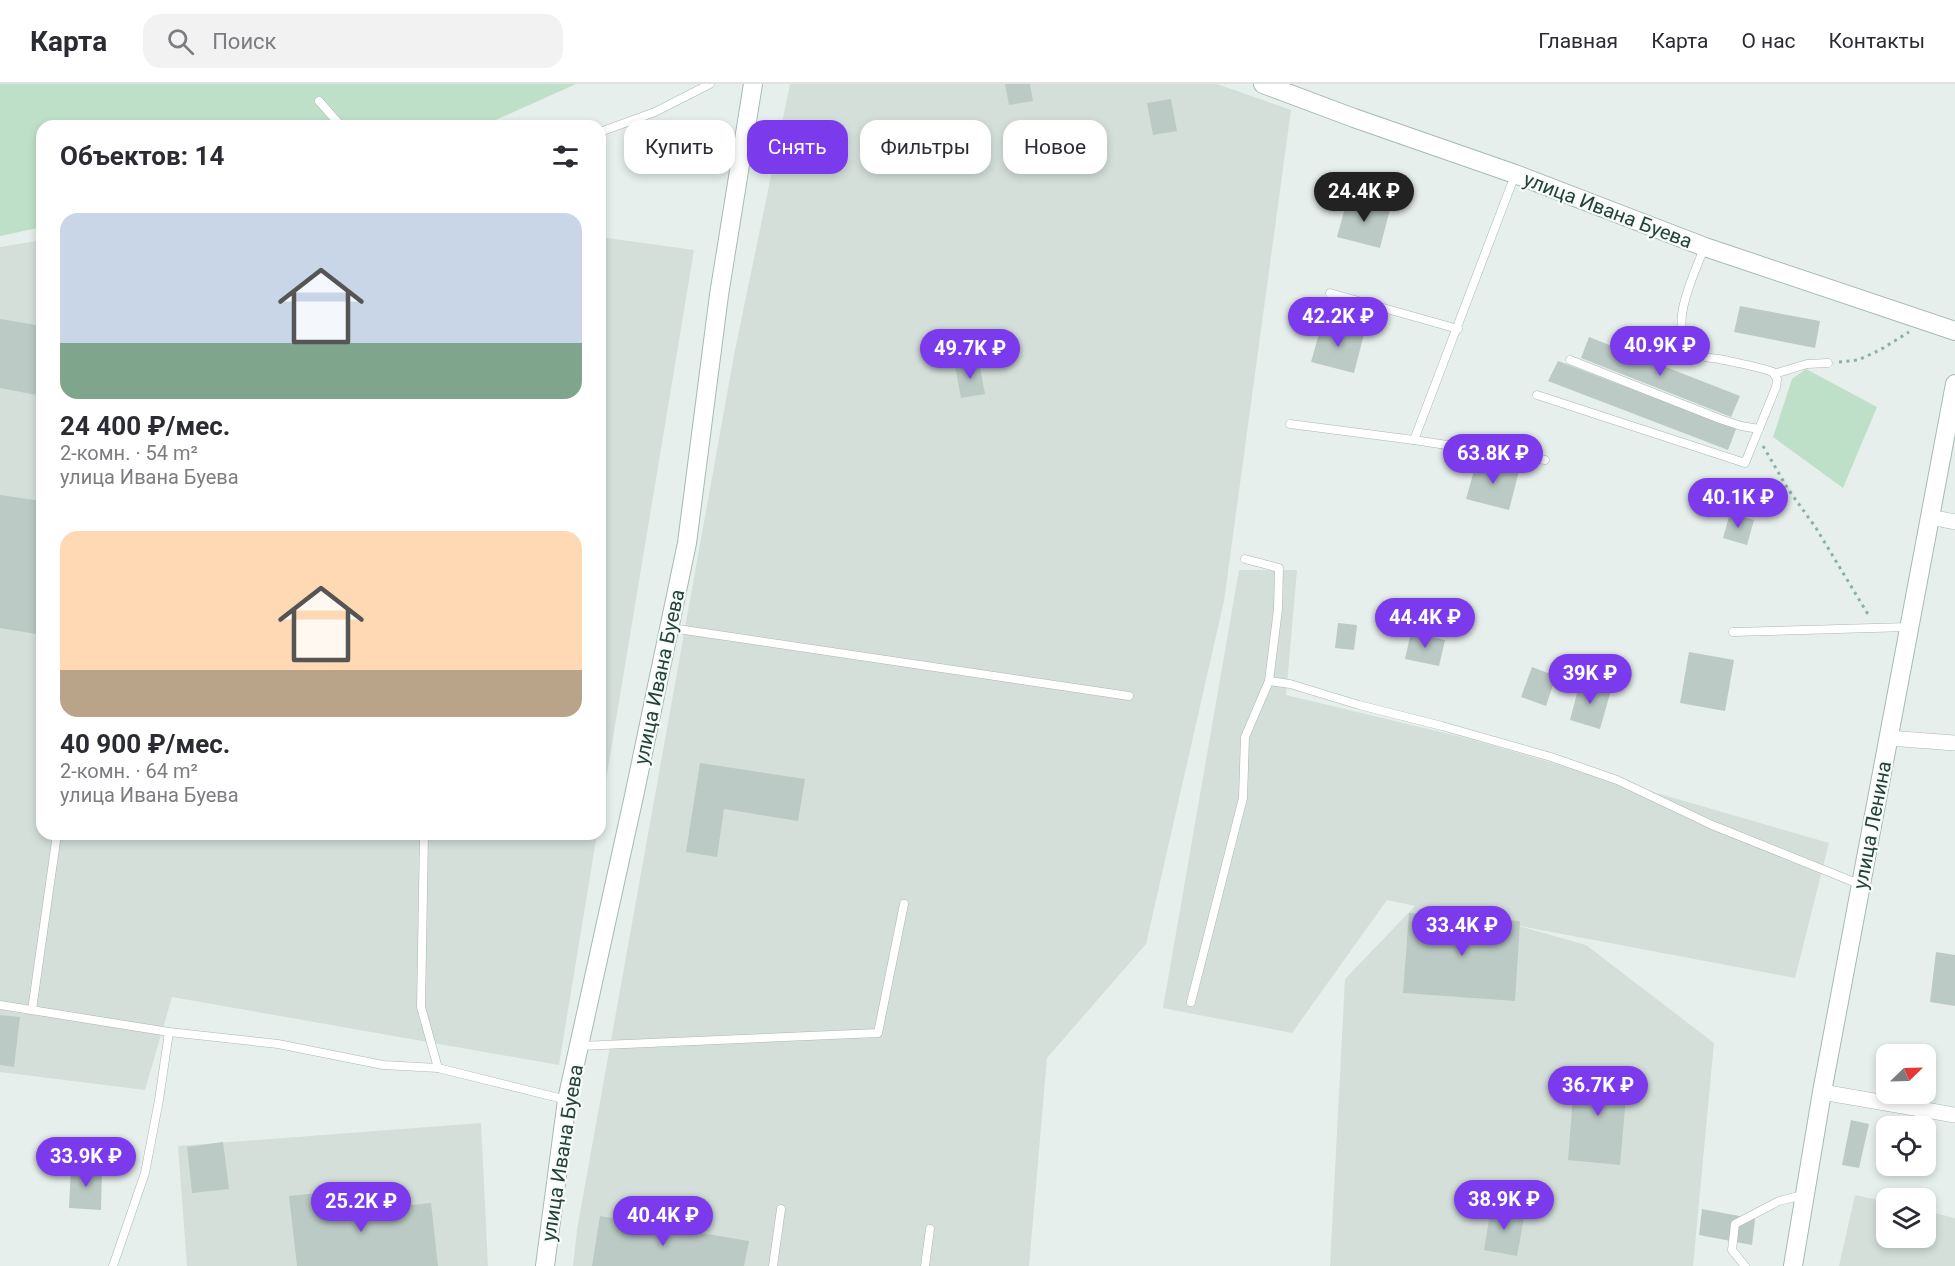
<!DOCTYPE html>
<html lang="ru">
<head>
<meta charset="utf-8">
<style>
	body { margin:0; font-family:Roboto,sans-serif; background:#f2f2f3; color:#2b2b33; height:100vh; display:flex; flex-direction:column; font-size:22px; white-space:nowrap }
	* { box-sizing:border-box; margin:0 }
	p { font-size:20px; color:#7c7c81 }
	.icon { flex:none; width:33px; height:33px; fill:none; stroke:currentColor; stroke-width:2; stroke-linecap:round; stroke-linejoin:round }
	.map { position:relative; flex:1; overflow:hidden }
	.panel { position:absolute; left:36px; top:36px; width:570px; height:720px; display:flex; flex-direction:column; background:#fff; border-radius:18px; box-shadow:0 3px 9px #0003 }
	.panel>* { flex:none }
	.hud { position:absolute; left:624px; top:36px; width:570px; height:54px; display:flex; gap:12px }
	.needle { width:39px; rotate:67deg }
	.buttons { position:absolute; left:1876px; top:960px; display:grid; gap:12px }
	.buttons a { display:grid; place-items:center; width:60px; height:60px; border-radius:12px; background:#fff; box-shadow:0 3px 9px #0003; font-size:30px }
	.price { position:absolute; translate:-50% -51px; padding:0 14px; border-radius:21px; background:#7c3aed; color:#fff; font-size:20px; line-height:39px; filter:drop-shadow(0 2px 3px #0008) }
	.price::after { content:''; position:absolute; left:50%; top:36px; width:18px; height:14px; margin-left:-9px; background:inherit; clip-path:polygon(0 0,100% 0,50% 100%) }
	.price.on { background:#222; color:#fff }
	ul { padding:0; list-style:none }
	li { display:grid; align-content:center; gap:12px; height:318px; padding:0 24px }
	li span { display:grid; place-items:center; height:186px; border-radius:18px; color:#555 }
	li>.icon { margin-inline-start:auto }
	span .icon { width:108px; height:108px; fill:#fffc; stroke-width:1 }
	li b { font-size:26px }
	h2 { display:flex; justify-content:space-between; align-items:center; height:72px; padding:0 24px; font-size:26px }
	.pill { padding:0 21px; border-radius:18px; background:#fff; box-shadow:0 3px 9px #0003; font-size:21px; line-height:54px }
	.pill.on { background:#7c3aed; color:#fff }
	header { display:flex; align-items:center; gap:36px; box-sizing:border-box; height:84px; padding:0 30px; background:#fff; border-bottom:2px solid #e1e1e2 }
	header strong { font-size:28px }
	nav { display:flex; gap:33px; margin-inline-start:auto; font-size:21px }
	.search { width:420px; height:54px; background:#f2f2f3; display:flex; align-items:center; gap:15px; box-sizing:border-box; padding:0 21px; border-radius:18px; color:#7c7c81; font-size:22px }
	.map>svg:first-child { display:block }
	.built { fill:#d4dfda }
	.green { fill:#bfe0c8 }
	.building { fill:#bbcac4 }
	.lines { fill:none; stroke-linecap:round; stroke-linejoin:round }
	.lane-casing { stroke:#a8b8b2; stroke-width:9 }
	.street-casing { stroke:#a8b8b2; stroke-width:16 }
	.secondary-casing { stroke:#a4bbb3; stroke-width:20 }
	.path { stroke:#86b3a5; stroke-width:3; stroke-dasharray:3 4.5; stroke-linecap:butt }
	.lane { stroke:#fff; stroke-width:8 }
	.street { stroke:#fff; stroke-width:15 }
	.secondary { stroke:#fff; stroke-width:18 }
	.labels { text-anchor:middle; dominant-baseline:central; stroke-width:4.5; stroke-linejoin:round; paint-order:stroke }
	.street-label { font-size:20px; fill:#24423a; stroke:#f7fbf9 }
</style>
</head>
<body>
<header>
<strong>Карта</strong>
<div class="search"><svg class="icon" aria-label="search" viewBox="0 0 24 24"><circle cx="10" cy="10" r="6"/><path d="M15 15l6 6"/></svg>Поиск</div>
<nav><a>Главная</a><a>Карта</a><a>О нас</a><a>Контакты</a></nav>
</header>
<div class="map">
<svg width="1955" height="1182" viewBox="0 0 1955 1182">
	<rect width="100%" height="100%" fill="#e6efeb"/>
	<!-- built -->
	<g class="built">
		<path d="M 790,0 L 1217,0 L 1291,26 L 1224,517 L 1146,860 L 1047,974 L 1029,1182 L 573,1182 L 577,1146 L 734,271 Z"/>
		<path d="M 600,153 L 694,166 L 600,732 Z"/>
		<path d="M 42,156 L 42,750 L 597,750 L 559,981 L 172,913 L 145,1006 L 0,988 L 0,163 Z"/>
		<path d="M 1239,486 L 1297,486 L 1286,611 L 1470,655 L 1829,759 L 1795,894 L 1515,841 L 1586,861 L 1714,959 L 1693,1182 L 1330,1182 L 1345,895 L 1415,822 L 1387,816 L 1292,949 L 1163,924 Z"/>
		<path d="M 481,1039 L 488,1182 L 187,1182 L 178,1062 Z"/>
		<path d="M 1855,1111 L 1887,1118 L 1887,1154 L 1926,1154 L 1926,1127 L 1955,1134 L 1955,1182 L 1839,1182 Z"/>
	</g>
	<!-- green -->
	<g class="green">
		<path d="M 0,0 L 576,0 L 482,42 L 42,42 L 42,143 L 0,152 Z"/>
		<path d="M 1806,285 L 1877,323 L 1843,404 L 1773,353 L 1792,295 Z"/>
	</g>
	<!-- building -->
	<g class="building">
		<path d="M 1005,0 L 1030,0 L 1033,17 L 1009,21 Z"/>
		<path d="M 1171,15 L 1177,47 L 1153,51 L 1147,19 Z"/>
		<path d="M 1348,113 L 1390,125 L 1380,164 L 1337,153 Z"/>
		<path d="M 1740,222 L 1820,237 L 1815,264 L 1734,248 Z"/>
		<path d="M 0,235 L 42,242 L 42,312 L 0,304 Z"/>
		<path d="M 1322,239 L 1364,250 L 1354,289 L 1311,278 Z"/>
		<path d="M 1589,253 L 1740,312 L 1731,333 L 1581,274 Z"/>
		<path d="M 1558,277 L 1736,345 L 1728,366 L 1548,297 Z"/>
		<path d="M 979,278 L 985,310 L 961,314 L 955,282 Z"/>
		<path d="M 1477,376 L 1519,387 L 1509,426 L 1466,415 Z"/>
		<path d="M 0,411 L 42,417 L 42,551 L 0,544 Z"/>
		<path d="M 1730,429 L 1754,436 L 1747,461 L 1723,454 Z"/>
		<path d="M 1338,539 L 1357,541 L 1354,566 L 1335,564 Z"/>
		<path d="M 1411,548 L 1445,556 L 1439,582 L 1405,575 Z"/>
		<path d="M 1689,568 L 1734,576 L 1725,627 L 1680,619 Z"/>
		<path d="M 1532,583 L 1556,592 L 1546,622 L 1521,613 Z"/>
		<path d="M 1580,598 L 1611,606 L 1600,645 L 1570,636 Z"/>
		<path d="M 700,679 L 805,695 L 798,737 L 724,725 L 717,773 L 686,768 Z"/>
		<path d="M 236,750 L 262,750 L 262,755 L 236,751 Z"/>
		<path d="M 1409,829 L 1520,837 L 1515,917 L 1403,909 Z"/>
		<path d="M 1936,868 L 1955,871 L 1955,922 L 1930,918 Z"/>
		<path d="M 0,931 L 20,933 L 14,983 L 0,981 Z"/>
		<path d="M 1575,986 L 1628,990 L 1620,1081 L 1568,1076 Z"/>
		<path d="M 1851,1036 L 1869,1040 L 1859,1084 L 1842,1081 Z"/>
		<path d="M 1884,1041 L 1887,1041 L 1887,1082 L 1922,1082 L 1921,1091 L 1879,1086 Z"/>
		<path d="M 223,1058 L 229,1105 L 192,1109 L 187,1063 Z"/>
		<path d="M 71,1083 L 102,1084 L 101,1126 L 69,1124 Z"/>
		<path d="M 353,1105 L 355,1127 L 431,1119 L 438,1182 L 297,1182 L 289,1112 Z"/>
		<path d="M 1491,1123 L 1525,1129 L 1517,1172 L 1484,1166 Z"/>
		<path d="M 1702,1125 L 1755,1135 L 1752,1161 L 1699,1151 Z"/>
		<path d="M 600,1132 L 749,1157 L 744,1182 L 592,1182 Z"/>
	</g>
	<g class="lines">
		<defs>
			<g id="lane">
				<path d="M 319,17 L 341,42"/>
				<path d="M 600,48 L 655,28 L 710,0"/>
				<path d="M 1515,91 L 1414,356 L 1545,376"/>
				<path d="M 1330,209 L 1458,245"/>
				<path d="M 1570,276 L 1720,335 L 1741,342 L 1759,345"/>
				<path d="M 1774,290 L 1807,280 L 1828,279"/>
				<path d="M 1537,311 L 1745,379 L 1776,303 L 1777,295 L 1773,288 C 1756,282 1738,279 1719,275 C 1713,274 1703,274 1697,270 C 1663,249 1694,192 1704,164"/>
				<path d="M 1290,340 L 1414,356"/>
				<path d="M 1245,475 L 1279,484 L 1278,525 L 1269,597 L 1290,600 L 1359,621 L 1442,642 L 1551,673 L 1617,696 L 1712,741 L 1859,800"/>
				<path d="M 671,544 L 1129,612"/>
				<path d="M 1733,548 L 1908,543"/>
				<path d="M 424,750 L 421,923 L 438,984 L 567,1016"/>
				<path d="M 1191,918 L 1243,714 L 1245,653 L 1269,597"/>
				<path d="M 0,921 L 169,948 L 278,960 L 383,981 L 438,984"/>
				<path d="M 32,926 L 57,750"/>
				<path d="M 580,962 L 878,949 L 904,820"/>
				<path d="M 113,1182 L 145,1089 L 159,1016 L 169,948"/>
				<path d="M 773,1182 L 781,1125"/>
				<path d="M 925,1182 L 930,1145"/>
				<path d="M 1745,1182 L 1732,1166 L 1735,1140 L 1779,1117 L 1803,1111"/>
			</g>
			<g id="street">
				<path d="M 1930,433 L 1955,438"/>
				<path d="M 1888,654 L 1955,659"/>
				<path d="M 1822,1008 L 1955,1031"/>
			</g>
			<g id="secondary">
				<path d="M 1263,0 L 1354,34 L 1515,90 L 1705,163 L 1955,247"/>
				<path d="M 545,1182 L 567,1016 L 634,712 L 687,459 L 719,211 L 753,0"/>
				<path d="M 1793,1182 L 1822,1008 L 1955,300"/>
			</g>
		</defs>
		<!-- lane casing -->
		<use href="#lane" class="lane-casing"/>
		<!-- street casing -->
		<use href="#street" class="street-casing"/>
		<!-- secondary casing -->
		<use href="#secondary" class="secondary-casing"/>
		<!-- path -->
		<g class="path">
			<path d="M 1839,278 L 1858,276 L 1880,266 L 1909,248"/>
			<path d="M 1763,362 L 1788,405 L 1816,444 L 1869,532"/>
		</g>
		<!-- lane -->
		<use href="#lane" class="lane"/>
		<!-- street -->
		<use href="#street" class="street"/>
		<!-- secondary -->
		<use href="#secondary" class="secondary"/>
	</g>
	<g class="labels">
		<!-- street labels -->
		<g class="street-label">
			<text transform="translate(1608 126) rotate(21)">улица Ивана Буева</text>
			<text transform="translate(659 593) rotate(-78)">улица Ивана Буева</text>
			<text transform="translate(1872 741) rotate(-79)">улица Ленина</text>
			<text transform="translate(562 1069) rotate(-81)">улица Ивана Буева</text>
		</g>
	</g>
</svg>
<div class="buttons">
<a><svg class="needle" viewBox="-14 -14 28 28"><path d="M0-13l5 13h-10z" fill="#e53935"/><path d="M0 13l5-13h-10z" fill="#7c7c81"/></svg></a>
<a><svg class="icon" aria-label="locate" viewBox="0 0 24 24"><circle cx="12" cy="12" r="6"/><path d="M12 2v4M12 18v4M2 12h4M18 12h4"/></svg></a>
<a><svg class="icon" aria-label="layers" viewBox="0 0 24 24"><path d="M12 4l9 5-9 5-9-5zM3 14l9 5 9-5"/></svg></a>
</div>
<b class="price on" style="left:1364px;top:139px">24.4K ₽</b>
<b class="price" style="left:1338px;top:264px">42.2K ₽</b>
<b class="price" style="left:1660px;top:293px">40.9K ₽</b>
<b class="price" style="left:970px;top:296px">49.7K ₽</b>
<b class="price" style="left:1493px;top:401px">63.8K ₽</b>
<b class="price" style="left:1738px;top:445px">40.1K ₽</b>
<b class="price" style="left:1425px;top:565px">44.4K ₽</b>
<b class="price" style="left:1590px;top:621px">39K ₽</b>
<b class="price" style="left:1462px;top:873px">33.4K ₽</b>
<b class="price" style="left:1598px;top:1033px">36.7K ₽</b>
<b class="price" style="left:86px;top:1104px">33.9K ₽</b>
<b class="price" style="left:1504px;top:1147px">38.9K ₽</b>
<b class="price" style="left:361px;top:1149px">25.2K ₽</b>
<b class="price" style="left:663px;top:1163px">40.4K ₽</b>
<div class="hud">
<a class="pill">Купить</a>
<a class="pill on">Снять</a>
<a class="pill">Фильтры</a>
<a class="pill">Новое</a>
</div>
<section class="panel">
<h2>Объектов: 14<svg class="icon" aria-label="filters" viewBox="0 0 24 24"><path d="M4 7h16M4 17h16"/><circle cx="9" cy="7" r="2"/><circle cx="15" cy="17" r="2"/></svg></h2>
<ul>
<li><span style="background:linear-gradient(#c9d6e8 70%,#7fa58c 0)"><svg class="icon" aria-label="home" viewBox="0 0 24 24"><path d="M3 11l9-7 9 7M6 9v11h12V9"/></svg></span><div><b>24 400 ₽/мес.</b><p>2-комн. · 54 m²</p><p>улица Ивана Буева</p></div></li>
<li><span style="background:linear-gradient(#ffd9b3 75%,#b9a48a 0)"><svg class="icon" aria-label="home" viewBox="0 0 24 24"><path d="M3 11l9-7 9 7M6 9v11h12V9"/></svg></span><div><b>40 900 ₽/мес.</b><p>2-комн. · 64 m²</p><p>улица Ивана Буева</p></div></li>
</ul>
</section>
</div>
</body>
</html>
